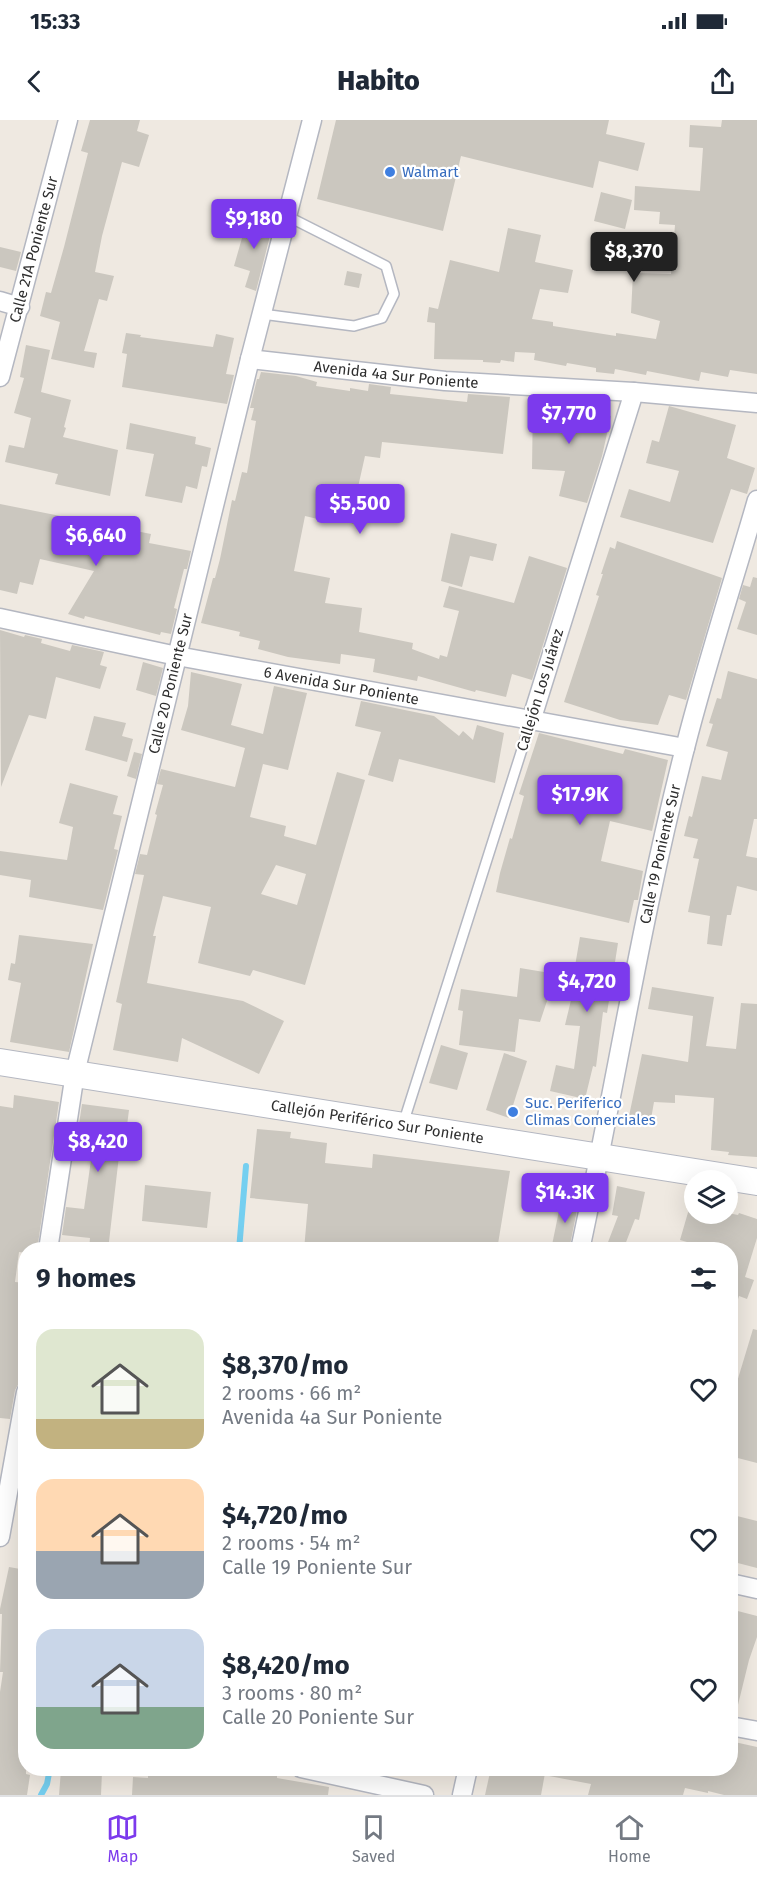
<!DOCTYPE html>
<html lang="en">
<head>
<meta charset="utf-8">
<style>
	body { margin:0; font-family:"Fira Sans",sans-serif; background:#f2f2f3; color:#1f2937; height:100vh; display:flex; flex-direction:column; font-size:22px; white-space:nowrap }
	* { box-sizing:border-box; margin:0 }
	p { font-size:20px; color:#747a83 }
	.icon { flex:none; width:33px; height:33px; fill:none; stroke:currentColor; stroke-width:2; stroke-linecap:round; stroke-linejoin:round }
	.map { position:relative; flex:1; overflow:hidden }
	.drawer { position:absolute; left:18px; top:1122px; width:720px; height:534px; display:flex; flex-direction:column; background:#fff; border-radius:24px; box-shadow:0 6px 24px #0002 }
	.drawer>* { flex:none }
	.fabs { position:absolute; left:684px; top:1050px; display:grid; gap:12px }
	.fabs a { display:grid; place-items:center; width:54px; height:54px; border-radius:50%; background:#fff; box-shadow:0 6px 24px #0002; font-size:30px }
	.price { position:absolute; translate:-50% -51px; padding:0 14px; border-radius:6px; background:#7c3aed; color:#fff; font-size:20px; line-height:39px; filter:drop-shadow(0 2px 3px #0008) }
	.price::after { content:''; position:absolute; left:50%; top:36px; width:18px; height:14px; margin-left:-9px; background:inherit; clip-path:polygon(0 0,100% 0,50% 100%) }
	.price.on { background:#222; color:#fff }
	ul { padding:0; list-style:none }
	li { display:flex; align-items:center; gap:18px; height:150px; padding:0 18px }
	li span { display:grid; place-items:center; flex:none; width:168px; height:120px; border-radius:18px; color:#555 }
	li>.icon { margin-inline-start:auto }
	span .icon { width:72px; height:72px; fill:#fffc; stroke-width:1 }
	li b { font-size:26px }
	h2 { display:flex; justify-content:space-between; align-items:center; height:72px; padding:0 18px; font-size:26px }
	.status { display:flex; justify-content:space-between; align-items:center; height:42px; padding:0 30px; background:#fff; direction:ltr }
	.status svg { height:16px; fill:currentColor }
	header { display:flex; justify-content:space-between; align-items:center; height:78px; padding:0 18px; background:#fff; font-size:27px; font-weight:800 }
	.tab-bar { display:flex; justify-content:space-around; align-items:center; height:84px; border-top:2px solid #e0e1e3; background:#fff; font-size:16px; color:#747a83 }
	.tab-bar a { display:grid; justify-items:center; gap:3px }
	.tab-bar .on { color:#7c3aed }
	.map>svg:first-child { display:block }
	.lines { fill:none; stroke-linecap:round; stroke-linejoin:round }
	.stream { stroke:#75cff0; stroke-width:6 }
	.building { fill:#cbc7bf; fill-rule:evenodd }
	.service-casing { stroke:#b4b7c1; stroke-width:12 }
	.minor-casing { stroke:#b4b7c1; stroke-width:21 }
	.secondary-casing { stroke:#b4b7c1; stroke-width:28 }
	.service { stroke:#fff; stroke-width:9 }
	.minor { stroke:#fff; stroke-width:18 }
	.secondary { stroke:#fff; stroke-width:26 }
	.shop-dot { fill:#3f7fe0; stroke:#fff; stroke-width:2 }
	.labels { text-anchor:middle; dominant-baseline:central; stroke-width:4.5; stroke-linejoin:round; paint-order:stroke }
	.shop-label { font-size:15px; fill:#366cbe; stroke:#fff; text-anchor:start }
	.street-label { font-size:15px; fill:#2e2e2e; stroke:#fff }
</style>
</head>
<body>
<div class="status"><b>15:33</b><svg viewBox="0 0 49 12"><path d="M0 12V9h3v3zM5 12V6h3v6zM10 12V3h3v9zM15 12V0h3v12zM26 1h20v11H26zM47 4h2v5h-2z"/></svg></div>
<header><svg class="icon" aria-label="back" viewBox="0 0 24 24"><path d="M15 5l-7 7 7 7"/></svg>Habito<svg class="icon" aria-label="share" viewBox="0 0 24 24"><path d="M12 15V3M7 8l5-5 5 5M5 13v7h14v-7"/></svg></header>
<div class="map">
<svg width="757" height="1675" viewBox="0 0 757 1675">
	<rect width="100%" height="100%" fill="#efe9e1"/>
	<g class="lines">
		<!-- stream -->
		<g class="stream">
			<path d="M 239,1130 L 246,1046"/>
			<path d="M 41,1675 L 47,1664 L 50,1648"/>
		</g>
	</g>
	<!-- building -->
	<g class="building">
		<path d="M 90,0 L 140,0 L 137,11 L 149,15 L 139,47 L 122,42 L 102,116 L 95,152 L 114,156 L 107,181 L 99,179 L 84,231 L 97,233 L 94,248 L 51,239 L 60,202 L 40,196 L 46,172 L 51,173 L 64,127 L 88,33 L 81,31 Z"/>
		<path d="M 336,0 L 609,0 L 606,14 L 645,23 L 638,51 L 599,41 L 593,68 L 461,36 L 443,111 L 317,79 Z"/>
		<path d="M 722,0 L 757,0 L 757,254 L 730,250 L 728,257 L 701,252 L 699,261 L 647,251 L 646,255 L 615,249 L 614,254 L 596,252 L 596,248 L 567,243 L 566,246 L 534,240 L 535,233 L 515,232 L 514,242 L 501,240 L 500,243 L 483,242 L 483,240 L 434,239 L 435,203 L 427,202 L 429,187 L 438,189 L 450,140 L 499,152 L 508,108 L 541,115 L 535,142 L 573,150 L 568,173 L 540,169 L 532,199 L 553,202 L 553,206 L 616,216 L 616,213 L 656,219 L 660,201 L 631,193 L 633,153 L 671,154 L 675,105 L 659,104 L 660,92 L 634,90 L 635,66 L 700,71 L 703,28 L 689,27 L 690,5 L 721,7 Z"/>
		<path d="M 601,72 L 632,80 L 625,109 L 594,101 Z"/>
		<path d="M 248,97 L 273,104 L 256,171 L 245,167 L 250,151 L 234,146 Z"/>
		<path d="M 0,127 L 21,132 L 16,151 L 0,147 Z"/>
		<path d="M 347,151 L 362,154 L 359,168 L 344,165 Z"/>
		<path d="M 126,213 L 141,215 L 140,217 L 213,227 L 216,214 L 234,218 L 226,254 L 234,255 L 227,284 L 122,267 L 127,234 L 122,233 Z"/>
		<path d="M 26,225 L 50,230 L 41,272 L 71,280 L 64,307 L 66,308 L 63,317 L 118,330 L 110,376 L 55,364 L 58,354 L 5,342 L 9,325 L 24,328 L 31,298 L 14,293 L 24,258 L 20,257 Z"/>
		<path d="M 261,252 L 296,256 L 317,262 L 316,266 L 350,271 L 350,268 L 368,271 L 369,264 L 391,267 L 390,274 L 467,282 L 468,274 L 510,277 L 503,334 L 382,322 L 380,338 L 365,336 L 354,385 L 359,387 L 354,404 L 323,394 L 322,400 L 305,396 L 294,451 L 330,458 L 325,483 L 362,488 L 359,512 L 413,523 L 412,529 L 439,539 L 440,535 L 447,537 L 459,491 L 443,487 L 449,466 L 514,483 L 529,436 L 567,448 L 532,560 L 512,554 L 506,577 L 476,570 L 475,572 L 418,556 L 417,561 L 373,552 L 375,539 L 341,534 L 340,544 L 288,537 L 258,529 L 260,521 L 239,516 L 240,512 L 201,503 L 213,458 L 215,458 L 220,439 L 232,380 L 235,381 L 242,352 L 247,353 L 256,301 L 251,300 L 254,288 L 250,288 L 257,259 L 259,259 Z"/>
		<path d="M 533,278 L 562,279 L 562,286 L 611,296 L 602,336 L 587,383 L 559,376 L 565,351 L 532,349 Z"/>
		<path d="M 669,286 L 736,305 L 727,338 L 755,348 L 747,374 L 731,369 L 713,423 L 620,397 L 629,369 L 670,382 L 679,351 L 646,343 L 652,320 L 659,322 Z"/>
		<path d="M 130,303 L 196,317 L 195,324 L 211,328 L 207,347 L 202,346 L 197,369 L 186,366 L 182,383 L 145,376 L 154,334 L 126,329 Z"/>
		<path d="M 0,384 L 151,414 L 149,423 L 191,431 L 187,449 L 184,449 L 174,488 L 177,489 L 171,514 L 161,512 L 160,515 L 85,496 L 84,499 L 68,494 L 94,451 L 40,439 L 33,465 L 20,462 L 17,474 L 0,470 Z"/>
		<path d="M 451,413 L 497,424 L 493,441 L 470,436 L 462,467 L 441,461 Z"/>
		<path d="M 617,421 L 722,458 L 686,580 L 669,575 L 658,605 L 620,600 L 564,582 L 599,476 L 596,475 L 603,454 L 601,454 L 610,427 L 615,429 Z"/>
		<path d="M 753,457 L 757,458 L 757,515 L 737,509 L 746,482 L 739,479 L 743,465 L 750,467 Z"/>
		<path d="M 0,510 L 24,517 L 25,515 L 42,519 L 41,523 L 70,531 L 72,525 L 104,532 L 100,545 L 107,547 L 100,569 L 56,557 L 46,599 L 29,595 L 1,667 Z"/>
		<path d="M 143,542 L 163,548 L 156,576 L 136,570 Z"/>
		<path d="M 728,551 L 757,559 L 757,699 L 754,699 L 746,736 L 757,738 L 757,771 L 737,766 L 731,795 L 727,795 L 722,826 L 707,824 L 710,796 L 688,792 L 699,739 L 693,738 L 698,719 L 684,716 L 689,696 L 692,697 L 702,656 L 721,660 L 728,632 L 706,626 L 713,604 L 709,603 L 717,578 L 721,579 Z"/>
		<path d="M 191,552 L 242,564 L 231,605 L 263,614 L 274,566 L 307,573 L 288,650 L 263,644 L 250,697 L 286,706 L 284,716 L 316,725 L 337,652 L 365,660 L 305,865 L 253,850 L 250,856 L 198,843 L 211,787 L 163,776 L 153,816 L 156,816 L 147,863 L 243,881 L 284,901 L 259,954 L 182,918 L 178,942 L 113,930 L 122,884 L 116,882 L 144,755 L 135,754 L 140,734 L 147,735 L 157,695 L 155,694 L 163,665 L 157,664 L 161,649 L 235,667 L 245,628 L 181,610 L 188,586 ZM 276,745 L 306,754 L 297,785 L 261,774 Z"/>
		<path d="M 361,581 L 434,596 L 459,616 L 463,611 L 473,620 L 477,605 L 504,613 L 495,663 L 399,639 L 393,662 L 368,655 L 381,612 L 355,606 Z"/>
		<path d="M 94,596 L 126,603 L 122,616 L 133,619 L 127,642 L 85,630 Z"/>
		<path d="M 539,613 L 623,634 L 625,629 L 668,640 L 652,711 L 610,701 L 601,741 L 643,751 L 638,780 L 634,780 L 629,803 L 496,772 L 500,753 L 510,718 L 512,719 L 524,676 L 519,674 Z"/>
		<path d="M 134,632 L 142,634 L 136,659 L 127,656 Z"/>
		<path d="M 70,663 L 118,676 L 113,694 L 122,696 L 114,729 L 118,730 L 103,790 L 29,777 L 31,760 L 0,755 L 0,731 L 67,740 L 73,707 L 59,703 Z"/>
		<path d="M 19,815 L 93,824 L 69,932 L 10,922 L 21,863 L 8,860 L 11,843 L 15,844 Z"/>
		<path d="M 580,817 L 618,823 L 607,893 L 603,892 L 596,947 L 593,946 L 585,979 L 550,971 L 556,945 L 574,949 L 580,906 L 565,905 L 579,847 L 575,846 Z"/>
		<path d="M 520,848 L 556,854 L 540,902 L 519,899 L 515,932 L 459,925 L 463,891 L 458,890 L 461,869 L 517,877 Z"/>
		<path d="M 652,867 L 714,877 L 706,926 L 736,929 L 741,883 L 757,884 L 757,1037 L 728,1035 L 729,1032 L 711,1030 L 714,978 L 675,975 L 675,983 L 654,982 L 651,999 L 629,996 L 642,934 L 688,942 L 693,896 L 648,889 Z"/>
		<path d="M 441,925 L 468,933 L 457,970 L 429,963 Z"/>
		<path d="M 504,933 L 527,941 L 509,998 L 486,990 Z"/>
		<path d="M 14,975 L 59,982 L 37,1130 L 26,1130 L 26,1133 L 19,1132 L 15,1162 L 26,1163 L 26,1224 L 19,1263 L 15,1270 L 10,1299 L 0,1298 L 0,986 L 13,988 Z"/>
		<path d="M 82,984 L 129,990 L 123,1037 L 119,1036 L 108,1130 L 89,1130 L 90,1118 L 62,1115 L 66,1087 L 84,1089 L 92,1033 L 75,1031 Z"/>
		<path d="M 257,1009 L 291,1012 L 290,1018 L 327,1023 L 325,1043 L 372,1048 L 373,1034 L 510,1051 L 497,1130 L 304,1130 L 308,1084 L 250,1078 Z"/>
		<path d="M 145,1065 L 211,1072 L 207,1108 L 142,1101 Z"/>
		<path d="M 617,1066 L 645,1072 L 639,1100 L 635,1099 L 623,1130 L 605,1130 L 618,1096 L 612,1095 Z"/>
		<path d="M 562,1076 L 579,1080 L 569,1130 L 551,1130 Z"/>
		<path d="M 689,1089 L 694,1091 L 694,1094 L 733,1094 L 738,1095 L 739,1093 L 757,1099 L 757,1118 L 745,1157 L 754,1160 L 747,1179 L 739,1176 L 734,1192 L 730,1192 L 730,1130 L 700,1130 L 701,1126 L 680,1120 Z"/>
		<path d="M 753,1209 L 757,1210 L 757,1343 L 730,1336 L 730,1285 Z"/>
		<path d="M 733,1395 L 757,1401 L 757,1448 L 730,1441 L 730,1406 Z"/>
		<path d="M 9,1447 L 26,1450 L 26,1654 L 30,1655 L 27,1675 L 0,1675 L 0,1572 L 3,1552 L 0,1552 L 2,1494 L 0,1494 L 0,1489 Z"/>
		<path d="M 730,1489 L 757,1496 L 757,1517 L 749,1540 L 736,1593 L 730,1592 Z"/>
		<path d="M 730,1621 L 757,1627 L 757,1675 L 724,1675 L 708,1671 L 708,1673 L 685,1668 L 683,1675 L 588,1675 L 591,1664 L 549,1656 L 549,1648 L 730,1648 Z"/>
		<path d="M 148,1648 L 185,1648 L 184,1654 L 215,1655 L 216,1648 L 260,1651 L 277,1655 L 277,1658 L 329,1667 L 328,1675 L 132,1675 L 133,1657 L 148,1658 Z"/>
		<path d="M 491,1648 L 546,1648 L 541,1675 L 485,1675 Z"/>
		<path d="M 61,1650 L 102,1652 L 101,1675 L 59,1675 Z"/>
	</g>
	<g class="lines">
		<defs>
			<g id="service">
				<path d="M 262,194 L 354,206 L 382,198 L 394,174 L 386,146 L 287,96"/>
				<path d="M 403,1004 L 531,601"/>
			</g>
			<g id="minor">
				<path d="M 0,181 L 20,187"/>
				<path id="s1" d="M 250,239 L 445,261 L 634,272 L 757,283"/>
				<path id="s2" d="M 0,257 L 68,0"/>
				<path id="s3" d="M 0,498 L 177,536 L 685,628"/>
				<path d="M 531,601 L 634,272"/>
				<path id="s4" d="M 48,1130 L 75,953 L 250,239 L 312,0"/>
				<path id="s5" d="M 580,1130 C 616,963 642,794 685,628 C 706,545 733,463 757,380"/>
				<path d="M 0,1417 L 26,1272"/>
				<path d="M 730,1463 L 757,1469"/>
				<path d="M 730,1606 L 757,1611"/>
				<path d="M 301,1648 L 424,1675"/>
				<path d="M 462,1675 L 468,1648"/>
			</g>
			<g id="secondary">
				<path id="s6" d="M 0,942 L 757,1062"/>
			</g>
		</defs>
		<!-- service casing -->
		<use href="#service" class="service-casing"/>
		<!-- minor casing -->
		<use href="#minor" class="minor-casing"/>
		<!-- secondary casing -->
		<use href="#secondary" class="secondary-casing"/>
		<!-- service -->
		<use href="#service" class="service"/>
		<!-- minor -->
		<use href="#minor" class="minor"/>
		<!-- secondary -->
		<use href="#secondary" class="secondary"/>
	</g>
	<!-- markers -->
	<g class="shop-dot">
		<circle cx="390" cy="52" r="6"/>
		<circle cx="513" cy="992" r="6"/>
	</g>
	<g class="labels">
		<!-- shop labels -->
		<g class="shop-label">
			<text x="402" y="52">Walmart</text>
			<text x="525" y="983">Suc. Periferico<tspan x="525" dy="17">Climas Comerciales</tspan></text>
		</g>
		<!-- street labels -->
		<g class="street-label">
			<text stroke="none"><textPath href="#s2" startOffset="132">Calle 21A Poniente Sur</textPath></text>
			<text stroke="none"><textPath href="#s1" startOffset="147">Avenida 4a Sur Poniente</textPath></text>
			<text stroke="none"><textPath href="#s4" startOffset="580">Calle 20 Poniente Sur</textPath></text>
			<text stroke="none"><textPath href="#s3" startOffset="348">6 Avenida Sur Poniente</textPath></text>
			<text transform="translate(540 570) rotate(-73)">Callejón Los Juárez</text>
			<text stroke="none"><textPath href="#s5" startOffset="404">Calle 19 Poniente Sur</textPath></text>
			<text stroke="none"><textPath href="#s6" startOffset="382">Callejón Periférico Sur Poniente</textPath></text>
		</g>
	</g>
</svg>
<div class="fabs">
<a><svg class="icon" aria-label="layers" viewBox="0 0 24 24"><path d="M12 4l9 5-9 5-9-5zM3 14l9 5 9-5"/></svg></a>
</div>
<b class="price" style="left:254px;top:130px">$9,180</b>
<b class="price on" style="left:634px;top:163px">$8,370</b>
<b class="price" style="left:569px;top:325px">$7,770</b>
<b class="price" style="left:360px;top:415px">$5,500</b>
<b class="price" style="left:96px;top:447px">$6,640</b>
<b class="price" style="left:580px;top:706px">$17.9K</b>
<b class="price" style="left:587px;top:893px">$4,720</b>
<b class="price" style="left:98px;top:1053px">$8,420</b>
<b class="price" style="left:565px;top:1104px">$14.3K</b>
<section class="drawer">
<h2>9 homes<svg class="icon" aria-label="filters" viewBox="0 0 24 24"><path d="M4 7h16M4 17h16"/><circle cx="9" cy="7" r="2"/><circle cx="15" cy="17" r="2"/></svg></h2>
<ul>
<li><span style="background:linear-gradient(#dfe7d0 75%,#c2b280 0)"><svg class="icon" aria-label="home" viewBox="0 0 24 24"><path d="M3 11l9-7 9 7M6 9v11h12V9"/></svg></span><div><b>$8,370/mo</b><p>2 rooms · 66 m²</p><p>Avenida 4a Sur Poniente</p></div><svg class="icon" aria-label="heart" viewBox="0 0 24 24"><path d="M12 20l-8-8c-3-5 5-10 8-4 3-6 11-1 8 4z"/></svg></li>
<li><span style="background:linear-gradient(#ffd9b3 60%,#9aa5b1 0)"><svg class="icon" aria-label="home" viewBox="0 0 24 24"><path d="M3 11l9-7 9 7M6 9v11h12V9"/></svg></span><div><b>$4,720/mo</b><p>2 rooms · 54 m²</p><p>Calle 19 Poniente Sur</p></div><svg class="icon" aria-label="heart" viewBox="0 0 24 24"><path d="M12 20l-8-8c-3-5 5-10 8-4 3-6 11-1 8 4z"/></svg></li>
<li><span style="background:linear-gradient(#c9d6e8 65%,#7fa58c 0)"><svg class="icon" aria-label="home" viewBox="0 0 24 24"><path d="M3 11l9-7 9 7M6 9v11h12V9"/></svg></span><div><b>$8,420/mo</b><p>3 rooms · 80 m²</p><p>Calle 20 Poniente Sur</p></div><svg class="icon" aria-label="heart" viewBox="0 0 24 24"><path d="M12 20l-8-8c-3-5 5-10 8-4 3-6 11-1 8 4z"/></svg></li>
</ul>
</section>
</div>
<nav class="tab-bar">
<a class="on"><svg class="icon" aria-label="map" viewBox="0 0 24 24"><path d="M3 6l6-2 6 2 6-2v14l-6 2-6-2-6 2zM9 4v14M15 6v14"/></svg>Map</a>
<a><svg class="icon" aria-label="saved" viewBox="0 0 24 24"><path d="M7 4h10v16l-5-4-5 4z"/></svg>Saved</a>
<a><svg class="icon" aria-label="home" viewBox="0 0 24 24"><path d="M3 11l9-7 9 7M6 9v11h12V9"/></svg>Home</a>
</nav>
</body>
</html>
